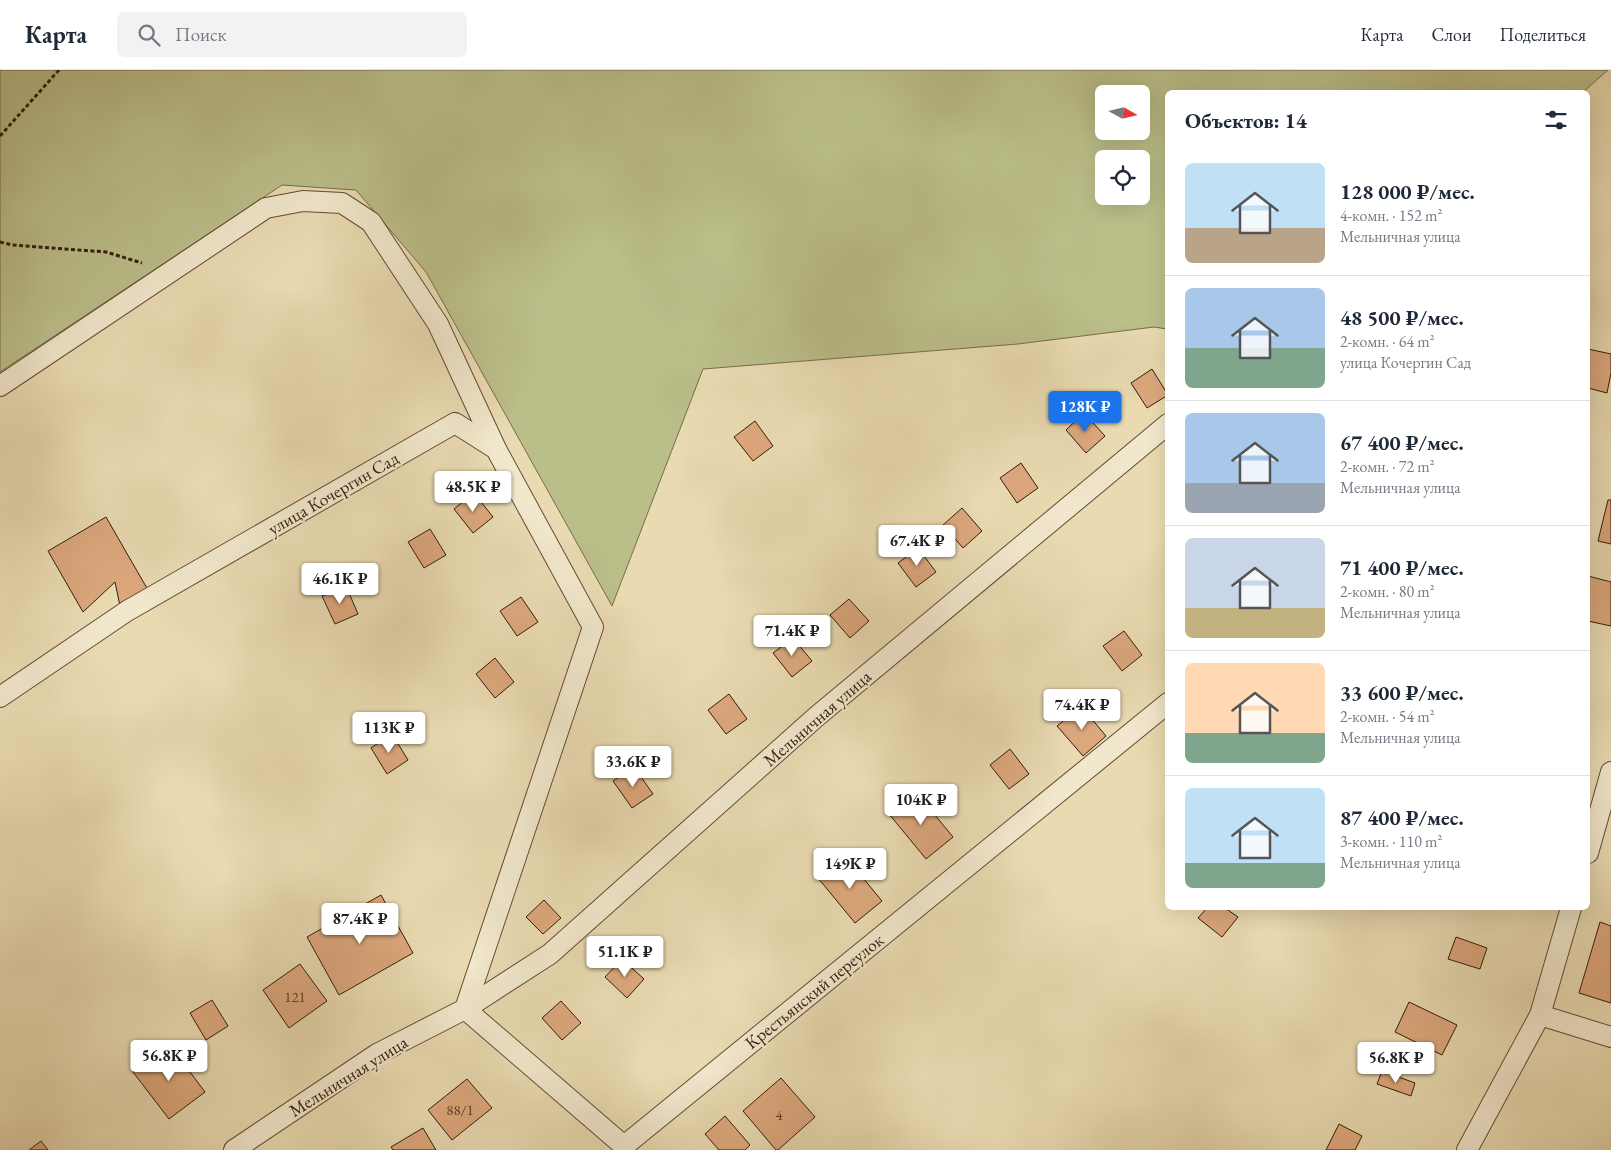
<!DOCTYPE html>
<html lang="ru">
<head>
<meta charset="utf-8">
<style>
	body { margin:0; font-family:"EB Garamond",serif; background:#f2f2f3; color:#1f2937; height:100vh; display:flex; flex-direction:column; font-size:19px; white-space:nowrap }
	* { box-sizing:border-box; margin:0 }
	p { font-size:16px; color:#747a83 }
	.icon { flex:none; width:28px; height:28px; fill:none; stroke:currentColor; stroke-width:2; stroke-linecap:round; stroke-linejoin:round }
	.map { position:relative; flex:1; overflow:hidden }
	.panel { position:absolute; left:1165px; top:20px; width:425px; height:820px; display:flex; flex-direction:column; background:#fff; border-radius:8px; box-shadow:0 5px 20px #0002 }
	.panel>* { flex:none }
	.needle { width:32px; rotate:98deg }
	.buttons { position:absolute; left:1095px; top:15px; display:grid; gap:10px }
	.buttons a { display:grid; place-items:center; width:55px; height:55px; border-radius:8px; background:#fff; box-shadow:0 5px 20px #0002; font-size:25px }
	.price { position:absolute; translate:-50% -42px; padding:0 11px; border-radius:5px; background:#fff; color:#222; font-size:16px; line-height:32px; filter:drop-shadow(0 1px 2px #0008) }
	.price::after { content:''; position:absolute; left:50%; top:30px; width:15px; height:11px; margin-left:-8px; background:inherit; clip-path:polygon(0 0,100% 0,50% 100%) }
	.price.on { background:#1a73e8; color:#fff }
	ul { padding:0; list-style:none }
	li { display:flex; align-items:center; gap:15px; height:125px; padding:0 20px }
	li+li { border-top:1px solid #e0e1e3 }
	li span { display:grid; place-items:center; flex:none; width:140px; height:100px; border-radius:8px; color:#555 }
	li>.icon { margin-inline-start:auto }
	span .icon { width:60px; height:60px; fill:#fffc; stroke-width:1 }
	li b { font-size:21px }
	h2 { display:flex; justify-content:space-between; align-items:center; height:60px; padding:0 20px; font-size:21px }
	header { display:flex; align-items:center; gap:30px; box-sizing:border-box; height:70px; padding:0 25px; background:#fff; border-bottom:1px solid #e0e1e3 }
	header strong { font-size:24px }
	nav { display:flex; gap:28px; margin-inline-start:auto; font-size:18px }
	.search { width:350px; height:45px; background:#f2f2f3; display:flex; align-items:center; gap:12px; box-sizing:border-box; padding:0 18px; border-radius:8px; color:#747a83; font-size:19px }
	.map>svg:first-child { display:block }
	.green { fill:#babe89; stroke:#786c4a; fill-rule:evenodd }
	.building { fill:#dca77c; stroke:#351b0c }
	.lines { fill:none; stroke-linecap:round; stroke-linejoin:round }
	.street-casing { stroke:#624b35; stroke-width:22 }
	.path { stroke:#351b0c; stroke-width:3; stroke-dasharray:4 2.5; stroke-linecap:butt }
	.street { stroke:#f1e7cc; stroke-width:20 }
	.labels { text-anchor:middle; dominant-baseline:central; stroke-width:4; stroke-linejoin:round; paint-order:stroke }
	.number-label { font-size:15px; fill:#5f3e28 }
	.street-label { font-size:18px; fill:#351b0c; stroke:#f1e7cc }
</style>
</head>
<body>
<header>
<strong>Карта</strong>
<div class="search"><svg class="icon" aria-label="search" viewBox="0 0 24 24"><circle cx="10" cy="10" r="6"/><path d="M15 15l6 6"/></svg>Поиск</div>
<nav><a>Карта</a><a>Слои</a><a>Поделиться</a></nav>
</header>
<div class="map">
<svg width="1611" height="1080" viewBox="0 0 1611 1080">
	<rect width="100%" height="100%" fill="#e9dab1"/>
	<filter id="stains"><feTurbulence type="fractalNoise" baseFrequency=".004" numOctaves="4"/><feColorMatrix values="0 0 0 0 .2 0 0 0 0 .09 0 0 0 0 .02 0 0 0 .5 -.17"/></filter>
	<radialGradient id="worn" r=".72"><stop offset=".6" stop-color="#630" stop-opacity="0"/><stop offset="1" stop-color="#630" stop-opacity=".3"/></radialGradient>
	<!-- green -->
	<path class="green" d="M 0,0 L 1608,0 L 1583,22 L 1168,22 L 1167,259 L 1154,257 L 1018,274 L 703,299 L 612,536 L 426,202 L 356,120 L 282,115 L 0,302 ZM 1104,24 L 1141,24 L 1141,61 L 1104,61 ZM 1104,89 L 1141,89 L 1141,126 L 1104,126 Z"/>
	<!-- building -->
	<g class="building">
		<path d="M 1588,279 L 1611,284 L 1611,303 L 1607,323 L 1588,318 Z"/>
		<path d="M 1152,299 L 1168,325 L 1147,338 L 1131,313 Z"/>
		<path d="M 1084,343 L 1105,366 L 1086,383 L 1066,360 Z"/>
		<path d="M 755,351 L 773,376 L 753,391 L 734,367 Z"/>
		<path d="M 1021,393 L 1038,418 L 1017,433 L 1000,408 Z"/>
		<path d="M 474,423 L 493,447 L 473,463 L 454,439 Z"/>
		<path d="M 1608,430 L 1611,430 L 1611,474 L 1598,471 Z"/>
		<path d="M 962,438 L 982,461 L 963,478 L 943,455 Z"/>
		<path d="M 106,447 L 148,520 L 120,536 L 115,512 L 83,542 L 48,481 Z"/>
		<path d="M 430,459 L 446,485 L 424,498 L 408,472 Z"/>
		<path d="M 918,478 L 936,502 L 916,517 L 898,493 Z"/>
		<path d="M 1588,506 L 1611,512 L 1611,556 L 1588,551 Z"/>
		<path d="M 346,516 L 358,544 L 335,554 L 322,526 Z"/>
		<path d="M 521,527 L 538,552 L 517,566 L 500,541 Z"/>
		<path d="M 849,529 L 869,551 L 850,568 L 830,545 Z"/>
		<path d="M 1124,561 L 1142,585 L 1122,601 L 1103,576 Z"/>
		<path d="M 793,568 L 812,591 L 792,607 L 773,583 Z"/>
		<path d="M 495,588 L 514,612 L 495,628 L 476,604 Z"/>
		<path d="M 729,624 L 747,649 L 726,664 L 708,640 Z"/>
		<path d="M 1081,636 L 1106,666 L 1083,686 L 1057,656 Z"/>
		<path d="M 392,664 L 408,690 L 387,704 L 371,678 Z"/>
		<path d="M 1010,679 L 1029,704 L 1009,719 L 990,695 Z"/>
		<path d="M 634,697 L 653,724 L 632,738 L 613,711 Z"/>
		<path d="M 916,722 L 953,767 L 926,789 L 889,744 Z"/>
		<path d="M 845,786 L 882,831 L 855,853 L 818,808 Z"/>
		<path d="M 381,825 L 413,883 L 339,925 L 307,867 Z"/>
		<path d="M 544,830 L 561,848 L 543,864 L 526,847 Z"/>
		<path d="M 1207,838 L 1225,838 L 1238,847 L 1222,867 L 1198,848 Z"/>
		<path d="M 1600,852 L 1611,856 L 1611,933 L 1579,923 Z"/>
		<path d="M 1456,867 L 1487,878 L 1480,899 L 1448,889 Z"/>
		<path d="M 622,889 L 644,909 L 627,928 L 605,907 Z"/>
		<path d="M 300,894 L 327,931 L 289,958 L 263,920 Z"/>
		<path d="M 212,930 L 228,956 L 206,970 L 190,943 Z"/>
		<path d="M 561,931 L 581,953 L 562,970 L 542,948 Z"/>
		<path d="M 1409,932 L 1457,955 L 1442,985 L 1395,962 Z"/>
		<path d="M 169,974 L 205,1022 L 169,1049 L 133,1002 Z"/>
		<path d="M 1382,1001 L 1415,1013 L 1411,1026 L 1377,1014 Z"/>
		<path d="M 781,1008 L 815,1047 L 778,1080 L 776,1080 L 743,1041 Z"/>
		<path d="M 467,1009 L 492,1038 L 452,1070 L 428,1040 Z"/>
		<path d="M 725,1046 L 750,1075 L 745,1080 L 719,1080 L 705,1064 Z"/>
		<path d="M 1339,1054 L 1362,1066 L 1355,1080 L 1326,1080 Z"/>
		<path d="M 423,1058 L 436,1080 L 393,1080 L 391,1077 Z"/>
		<path d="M 41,1071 L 48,1080 L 29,1080 Z"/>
	</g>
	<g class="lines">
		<defs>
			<g id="street">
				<path d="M 0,316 L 266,138 L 303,131 L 342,133 L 371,152 L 438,254 L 496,379"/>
				<path d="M 1168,354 L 816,647 L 550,884 L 465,939 L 624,1076 L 1168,633"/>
				<path d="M 0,627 L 127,541 L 455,353 L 496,379 L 593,557 L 465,939 L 377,984 L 234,1080"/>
				<path d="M 1588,783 L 1611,702"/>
				<path d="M 1540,945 L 1611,967"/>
				<path d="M 1467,1080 L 1540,945 L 1571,838"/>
			</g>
		</defs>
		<!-- street casing -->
		<use href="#street" class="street-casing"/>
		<!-- path -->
		<g class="path">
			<path d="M 0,66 L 59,0"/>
			<path d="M 0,172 L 12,175 L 106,182 L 142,193"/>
		</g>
		<!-- street -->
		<use href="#street" class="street"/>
	</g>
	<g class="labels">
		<!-- number labels -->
		<g class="number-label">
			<text x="295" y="926">121</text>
			<text x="460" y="1039">88/1</text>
			<text x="779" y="1044">4</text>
		</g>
		<!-- street labels -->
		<g class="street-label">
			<text transform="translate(333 423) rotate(-30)">улица Кочергин Сад</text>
			<text transform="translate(817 648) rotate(-41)">Мельничная улица</text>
			<text transform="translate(814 921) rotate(-39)">Крестьянский переулок</text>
			<text transform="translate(348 1006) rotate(-32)">Мельничная улица</text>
		</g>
	</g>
	<rect width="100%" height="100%" filter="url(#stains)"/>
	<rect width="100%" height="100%" fill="url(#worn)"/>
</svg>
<div class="buttons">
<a><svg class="needle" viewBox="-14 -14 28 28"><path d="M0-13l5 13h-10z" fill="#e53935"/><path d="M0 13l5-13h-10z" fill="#747a83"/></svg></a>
<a><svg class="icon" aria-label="locate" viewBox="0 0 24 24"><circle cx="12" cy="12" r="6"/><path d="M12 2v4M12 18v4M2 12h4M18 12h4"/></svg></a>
</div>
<b class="price on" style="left:1085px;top:363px">128K ₽</b>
<b class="price" style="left:473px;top:443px">48.5K ₽</b>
<b class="price" style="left:917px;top:497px">67.4K ₽</b>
<b class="price" style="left:340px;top:535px">46.1K ₽</b>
<b class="price" style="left:792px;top:587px">71.4K ₽</b>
<b class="price" style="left:1082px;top:661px">74.4K ₽</b>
<b class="price" style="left:389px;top:684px">113K ₽</b>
<b class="price" style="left:633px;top:718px">33.6K ₽</b>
<b class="price" style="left:921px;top:756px">104K ₽</b>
<b class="price" style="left:850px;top:820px">149K ₽</b>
<b class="price" style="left:360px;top:875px">87.4K ₽</b>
<b class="price" style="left:625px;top:908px">51.1K ₽</b>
<b class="price" style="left:169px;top:1012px">56.8K ₽</b>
<b class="price" style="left:1396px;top:1014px">56.8K ₽</b>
<section class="panel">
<h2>Объектов: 14<svg class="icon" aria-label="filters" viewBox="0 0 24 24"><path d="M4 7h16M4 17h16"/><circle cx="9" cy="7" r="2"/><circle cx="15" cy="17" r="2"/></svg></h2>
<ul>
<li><span style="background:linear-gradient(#bfe0f5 65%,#b9a48a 0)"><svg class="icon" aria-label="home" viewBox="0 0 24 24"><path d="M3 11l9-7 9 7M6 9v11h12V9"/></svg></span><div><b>128 000 ₽/мес.</b><p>4-комн. · 152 m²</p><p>Мельничная улица</p></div></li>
<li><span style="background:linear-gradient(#a9c7e8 60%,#7fa58c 0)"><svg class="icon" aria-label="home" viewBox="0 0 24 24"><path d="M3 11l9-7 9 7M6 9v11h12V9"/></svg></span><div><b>48 500 ₽/мес.</b><p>2-комн. · 64 m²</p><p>улица Кочергин Сад</p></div></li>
<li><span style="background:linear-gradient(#a9c7e8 70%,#9aa5b1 0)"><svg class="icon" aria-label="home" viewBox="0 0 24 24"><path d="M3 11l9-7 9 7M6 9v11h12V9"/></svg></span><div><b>67 400 ₽/мес.</b><p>2-комн. · 72 m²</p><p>Мельничная улица</p></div></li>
<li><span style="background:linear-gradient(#c9d6e8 70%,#c2b280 0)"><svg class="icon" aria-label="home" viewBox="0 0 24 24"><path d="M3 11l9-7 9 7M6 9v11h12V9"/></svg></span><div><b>71 400 ₽/мес.</b><p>2-комн. · 80 m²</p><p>Мельничная улица</p></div></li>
<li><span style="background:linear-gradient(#ffd9b3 70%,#7fa58c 0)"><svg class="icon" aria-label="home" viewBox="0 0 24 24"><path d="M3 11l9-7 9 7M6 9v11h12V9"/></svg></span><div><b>33 600 ₽/мес.</b><p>2-комн. · 54 m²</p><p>Мельничная улица</p></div></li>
<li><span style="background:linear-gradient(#bfe0f5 75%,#7fa58c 0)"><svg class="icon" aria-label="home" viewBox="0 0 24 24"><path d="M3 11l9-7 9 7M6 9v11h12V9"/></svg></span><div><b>87 400 ₽/мес.</b><p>3-комн. · 110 m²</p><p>Мельничная улица</p></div></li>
</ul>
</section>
</div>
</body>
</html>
